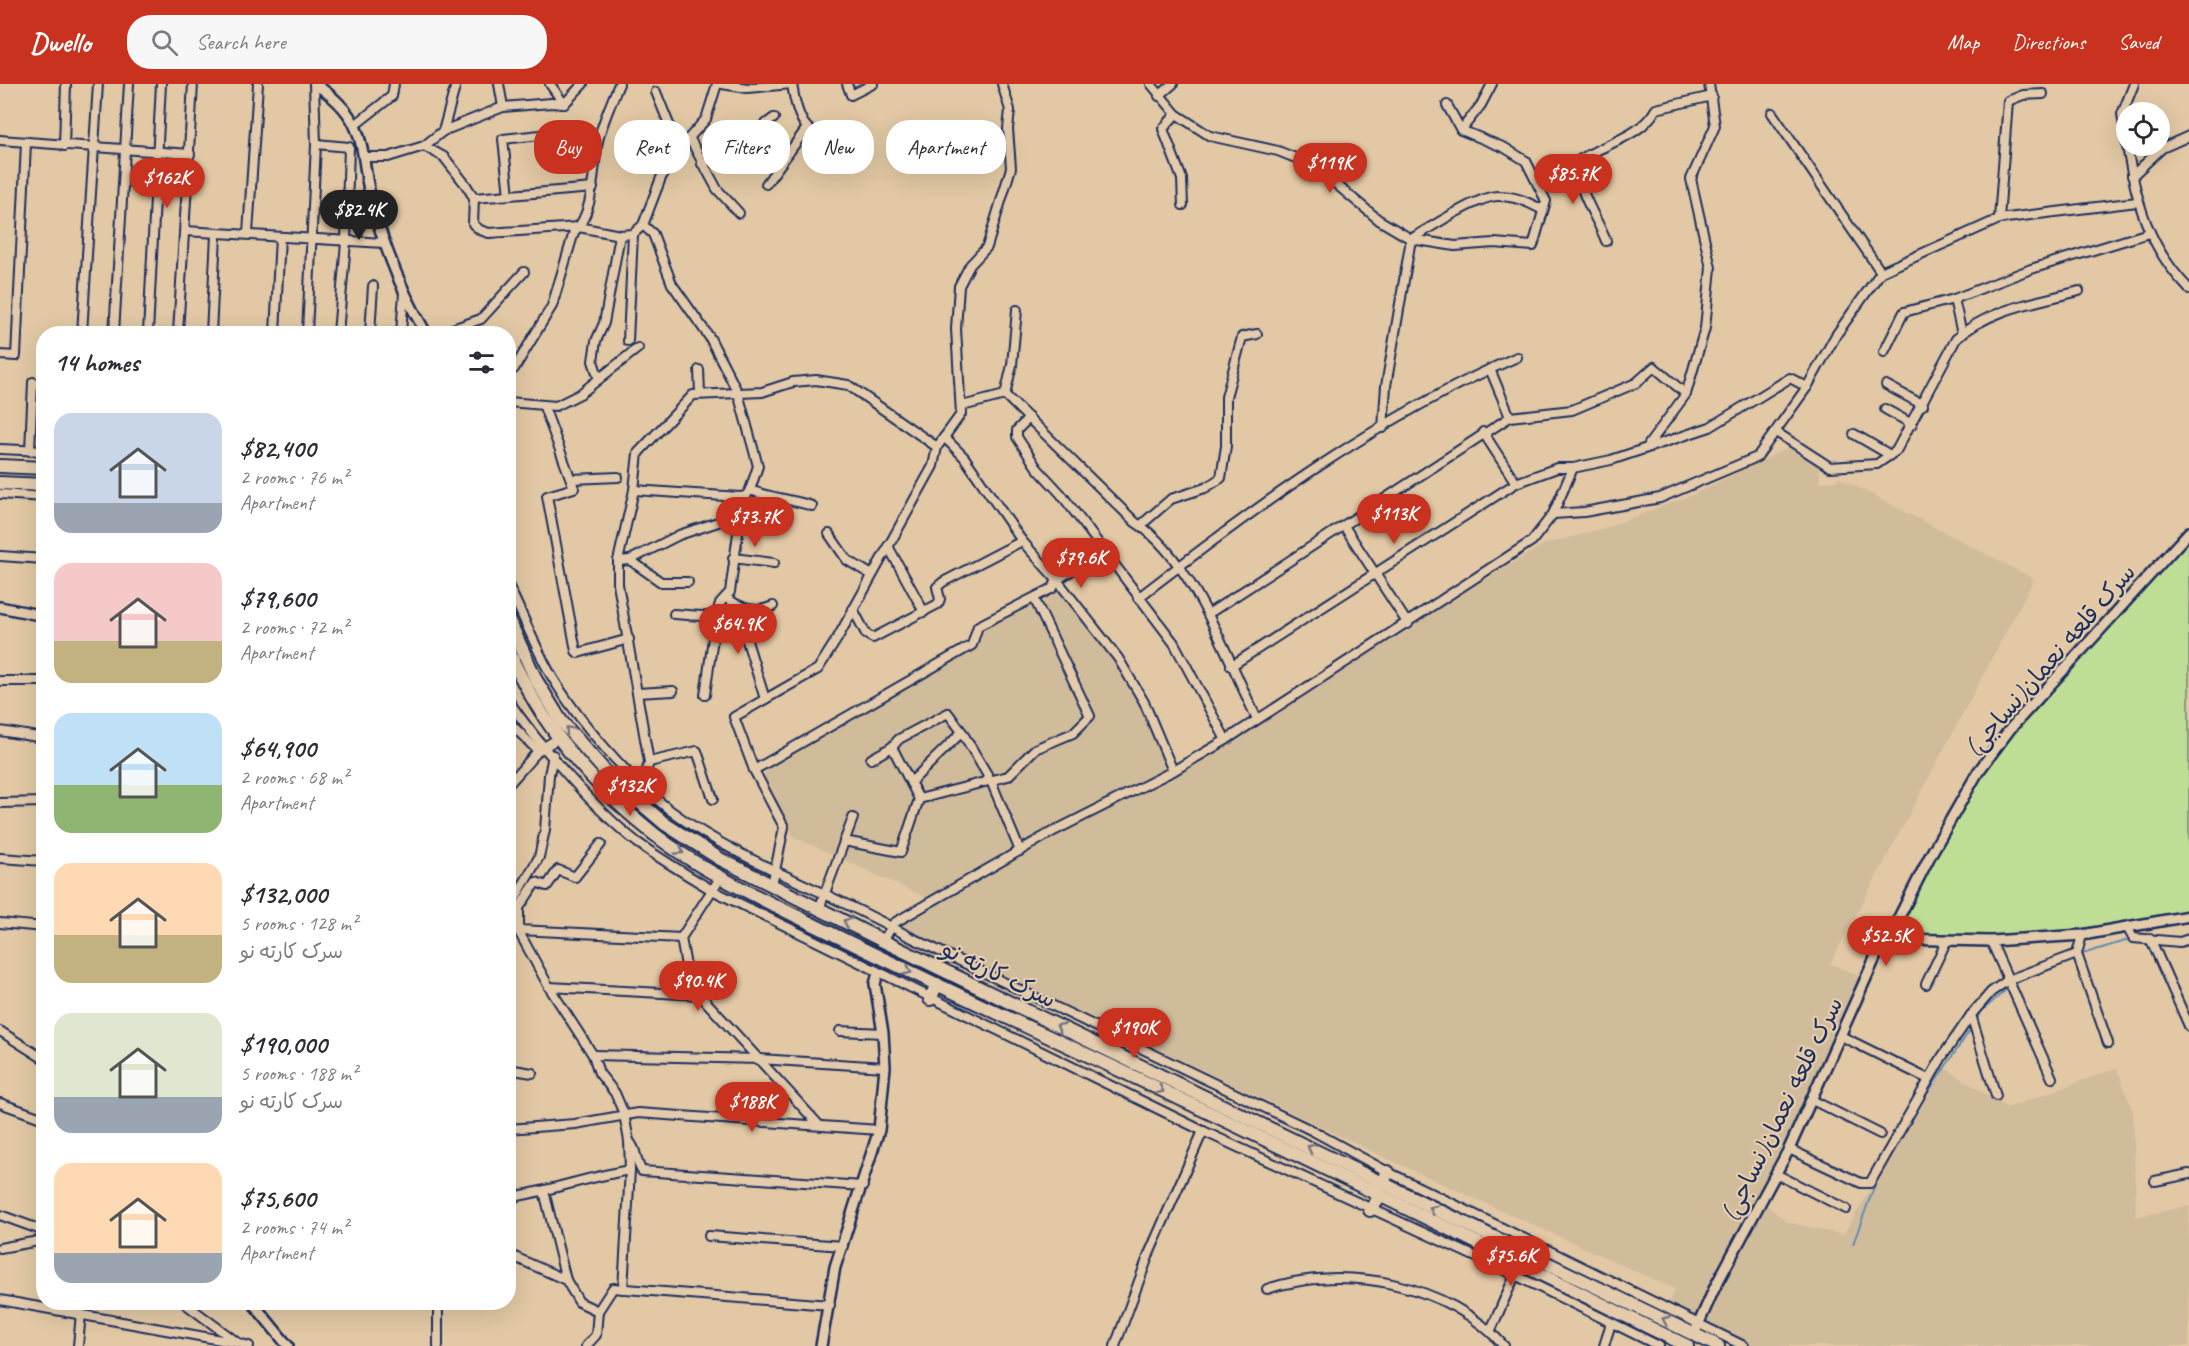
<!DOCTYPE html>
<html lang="en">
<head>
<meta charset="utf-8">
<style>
	body { margin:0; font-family:Caveat,"Playpen Sans Arabic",sans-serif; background:#f7f7f7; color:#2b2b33; height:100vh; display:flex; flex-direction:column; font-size:22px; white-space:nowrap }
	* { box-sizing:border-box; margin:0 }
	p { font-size:20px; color:#7c7c81 }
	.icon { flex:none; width:33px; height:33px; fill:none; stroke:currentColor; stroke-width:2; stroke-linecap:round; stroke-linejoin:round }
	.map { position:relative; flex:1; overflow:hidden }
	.panel { position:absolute; left:36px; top:242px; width:480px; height:984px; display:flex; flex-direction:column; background:#fff; border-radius:24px; box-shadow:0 6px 24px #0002 }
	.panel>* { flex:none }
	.banner { position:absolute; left:534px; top:36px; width:570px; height:54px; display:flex; gap:12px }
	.buttons { position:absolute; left:2116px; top:18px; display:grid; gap:12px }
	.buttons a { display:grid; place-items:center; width:54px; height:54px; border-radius:50%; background:#fff; box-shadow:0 6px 24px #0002; font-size:30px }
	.price { position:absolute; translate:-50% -51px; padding:0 14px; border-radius:21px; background:#c8321e; color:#fff; font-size:20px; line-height:39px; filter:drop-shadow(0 2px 3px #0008) }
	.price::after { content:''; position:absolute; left:50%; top:36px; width:18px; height:14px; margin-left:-9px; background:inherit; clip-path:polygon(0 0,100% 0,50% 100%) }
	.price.active { background:#222; color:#fff }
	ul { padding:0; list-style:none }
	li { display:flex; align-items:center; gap:18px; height:150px; padding:0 18px }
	li span { display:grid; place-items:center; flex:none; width:168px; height:120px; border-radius:18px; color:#555 }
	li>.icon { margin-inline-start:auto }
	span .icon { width:72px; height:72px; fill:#fffc; stroke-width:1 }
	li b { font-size:26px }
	h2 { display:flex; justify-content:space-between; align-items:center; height:72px; padding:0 18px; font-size:26px }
	.tag { padding:0 21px; border-radius:24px; background:#fff; box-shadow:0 6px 24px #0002; font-size:21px; line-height:54px }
	.tag.active { background:#c8321e; color:#fff }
	header { display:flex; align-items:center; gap:36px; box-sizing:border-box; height:84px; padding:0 30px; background:#c8321e; color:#fff }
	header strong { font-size:28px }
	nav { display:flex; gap:33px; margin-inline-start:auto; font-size:21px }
	.search { width:420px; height:54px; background:#f7f7f7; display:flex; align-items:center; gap:15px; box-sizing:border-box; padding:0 21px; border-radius:24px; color:#7c7c81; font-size:22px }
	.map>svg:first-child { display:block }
	.built { fill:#d0bb9b }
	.green { fill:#bede96; stroke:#6c867a; stroke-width:1.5 }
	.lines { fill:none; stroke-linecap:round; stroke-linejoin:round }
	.stream { stroke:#5f8db4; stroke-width:2 }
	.minor-casing { stroke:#1b2f5e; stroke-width:12 }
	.tertiary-casing { stroke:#1b2f5e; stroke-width:14 }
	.trunk-casing { stroke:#1b2f5e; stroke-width:16 }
	.minor { stroke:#e4cbac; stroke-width:8 }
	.tertiary { stroke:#e4cbac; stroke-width:9 }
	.trunk { stroke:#e4cbac; stroke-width:12 }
	.oneway { stroke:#757581 }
	.labels { text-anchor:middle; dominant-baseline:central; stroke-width:4.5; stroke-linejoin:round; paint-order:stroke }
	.street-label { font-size:24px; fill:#1b2f5e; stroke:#e4cbac }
</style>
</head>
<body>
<header>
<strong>Dwello</strong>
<div class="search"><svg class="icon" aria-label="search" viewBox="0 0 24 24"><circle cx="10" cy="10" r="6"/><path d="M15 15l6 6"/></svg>Search here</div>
<nav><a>Map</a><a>Directions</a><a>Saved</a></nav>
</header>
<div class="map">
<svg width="2189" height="1262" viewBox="0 0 2189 1262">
	<rect width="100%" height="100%" fill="#e2c8a4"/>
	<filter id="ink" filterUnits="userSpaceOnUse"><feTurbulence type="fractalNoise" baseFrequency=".0167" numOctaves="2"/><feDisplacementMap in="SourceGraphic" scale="12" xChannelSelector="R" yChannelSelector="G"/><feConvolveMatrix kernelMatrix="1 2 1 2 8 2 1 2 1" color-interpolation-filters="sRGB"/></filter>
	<g filter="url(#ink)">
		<!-- built -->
		<path class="built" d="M 1788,364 L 1819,382 L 1820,398 L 1837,397 L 1838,393 L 2034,495 L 1830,880 L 1866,894 L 1761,1117 L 1787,1138 L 1843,1151 L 1945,984 L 2007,1024 L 2117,984 L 2133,1028 L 2136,1133 L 2189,1122 L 2189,1262 L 1744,1262 L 1666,1224 L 1675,1205 L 1399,1080 L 894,839 L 929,815 L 794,753 L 763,695 L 768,681 L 971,562 L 978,542 L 1060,507 L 1121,586 L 1146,635 L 1167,684 L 1287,615 L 1543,461 L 1608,443 L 1692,411 Z"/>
		<!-- green -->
		<path class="green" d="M 2189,448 L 2189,832 L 2082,851 L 1887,857 L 1978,688 Z"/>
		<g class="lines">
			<!-- stream -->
			<g class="stream">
				<path d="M 2079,871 L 2125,857 L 2137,858"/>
				<path d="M 2013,901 L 2032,891"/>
				<path d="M 1975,938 L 1983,926 L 2008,904"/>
				<path d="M 1915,1028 L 1972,943"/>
				<path d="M 1888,1074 L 1912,1033"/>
				<path d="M 1853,1160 L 1877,1095"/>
			</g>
			<defs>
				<g id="minor">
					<path d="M 499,0 L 503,23"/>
					<path d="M 550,0 L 564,20"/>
					<path d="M 722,0 L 747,4 L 792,0"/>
					<path d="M 792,0 C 799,47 808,47 847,69"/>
					<path d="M 847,0 L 851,11 L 873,0"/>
					<path d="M 1151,0 L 1176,30 L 1210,52 L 1278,67 L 1313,81 L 1379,136 L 1411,155 L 1455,162 L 1494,159 L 1533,162 L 1546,117 L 1526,77 L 1505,64 L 1461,46 L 1447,21"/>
					<path d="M 656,8 L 679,65"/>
					<path d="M 1159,12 L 1173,0"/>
					<path d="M 564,20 L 583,0"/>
					<path d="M 1772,29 L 1881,188"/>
					<path d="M 1176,30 L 1163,45 L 1182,95 L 1183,121"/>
					<path d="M 355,41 L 392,12 L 394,0"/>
					<path d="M 1461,46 L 1481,21 L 1492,0"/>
					<path d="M 443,47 L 456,0"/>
					<path d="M 690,55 L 717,105 L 739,129"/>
					<path d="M 0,56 L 190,70"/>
					<path d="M 316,60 L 349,63 L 346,158 L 338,249"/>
					<path d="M 2127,61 L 2122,30 L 2134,0"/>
					<path d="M 64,62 L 66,0"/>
					<path d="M 424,62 L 443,47 L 503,23 L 551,19 L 564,20"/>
					<path d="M 2127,62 C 2136,117 2148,163 2189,205"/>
					<path d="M 365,73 L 388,73 L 424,62 L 444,73 L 466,101 L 474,114 L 473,140 L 480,146 L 489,149 L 579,143 L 620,151 L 633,150 L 643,141 L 661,94 L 679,65 L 706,35 L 717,0"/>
					<path d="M 702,80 L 746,54 L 774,34"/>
					<path d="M 2132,92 L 2162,64 L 2189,52"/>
					<path d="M 766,100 L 806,45"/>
					<path d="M 509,111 L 503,55 L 568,48 L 599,52"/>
					<path d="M 474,114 L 593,104"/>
					<path d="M 1999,135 L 2008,17 L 2023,11 L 2043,10"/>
					<path d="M 643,141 L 653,150 L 672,200 L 710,254 L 738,309 L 758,382 L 750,406"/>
					<path d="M 185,147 L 384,159"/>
					<path d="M 248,149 L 258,0"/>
					<path d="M 1606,157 C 1595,129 1577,108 1578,77 C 1604,59 1640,54 1656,25 L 1712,12"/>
					<path d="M 1954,215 L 1962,250"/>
					<path d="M 82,249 L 98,0"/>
					<path d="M 114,249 L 129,0"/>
					<path d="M 148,249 L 161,0"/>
					<path d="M 178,249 L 193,0"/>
					<path d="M 211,249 L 216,151"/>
					<path d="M 275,249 L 280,153"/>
					<path d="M 307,249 L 316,60 L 314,0"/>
					<path d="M 370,249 L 373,202"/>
					<path d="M 401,249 L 404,209"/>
					<path d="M 441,249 L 481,235 L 524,188"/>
					<path d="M 628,257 L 633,150"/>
					<path d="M 1884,268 L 1904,228 L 1954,215 L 2031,185 L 2149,149"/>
					<path d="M 0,271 L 16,272 L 26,59"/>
					<path d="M 1490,285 L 1510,333"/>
					<path d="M 699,286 L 700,309"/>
					<path d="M 508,288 L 514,285 L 552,222 L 574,148 C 596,128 592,80 599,53 C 604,35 612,17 619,0"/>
					<path d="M 599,295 L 593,277 L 596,257 L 604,239 L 620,151"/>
					<path d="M 1886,301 L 1923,321"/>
					<path d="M 1005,311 L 1012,281 L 1017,226"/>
					<path d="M 508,318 L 556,322 L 580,310 L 638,264"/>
					<path d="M 962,322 L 1005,311 L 1135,438 C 1193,475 1227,574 1257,635"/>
					<path d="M 544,323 L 574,404 L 547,412 L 576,567 L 578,569 L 629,555"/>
					<path d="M 1885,325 L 1912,340"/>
					<path d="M 1029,334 L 1017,346 L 1017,353 L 1037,384 L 1061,410 L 1174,559 L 1226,656"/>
					<path d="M 1383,344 L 1386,302 L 1411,155 C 1430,144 1479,111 1499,112 C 1516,112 1529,119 1543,126"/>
					<path d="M 1483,348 L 1516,399"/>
					<path d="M 1776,348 L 1830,383 L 1877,380 L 1896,367 L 1956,255 C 1987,225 2038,218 2079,207"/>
					<path d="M 1854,350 L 1890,371"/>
					<path d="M 944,353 L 964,373 L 1022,457 L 1057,496 L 1118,574 L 1144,618 L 1173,687"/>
					<path d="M 1649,360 L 1686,310 L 1705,244 L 1711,184 L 1691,95 L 1715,42 L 1709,0"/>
					<path d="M 0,365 L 44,367"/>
					<path d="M 30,367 L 33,298"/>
					<path d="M 572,395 L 618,393"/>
					<path d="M 634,406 L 740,413 L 746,412 L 750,406 C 771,414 791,415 812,422"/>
					<path d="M 0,410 L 44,413"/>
					<path d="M 1553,430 L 1584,428 L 1660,414 L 1757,373 L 1807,303 L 1836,251 L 1881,188 L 1999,135 L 2137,118"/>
					<path d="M 1141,441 L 1171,415 L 1205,404 L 1221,394 L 1226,362 L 1226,313 L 1242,253 L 1257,250"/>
					<path d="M 1344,442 L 1408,540"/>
					<path d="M 829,450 L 847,476 L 872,491"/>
					<path d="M 888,462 L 924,528"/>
					<path d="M 0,472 L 44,475"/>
					<path d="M 733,474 L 774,479"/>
					<path d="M 630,476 L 661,498 L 688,498"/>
					<path d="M 618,477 L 630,476 L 679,451 L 718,438 L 741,427 L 746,412"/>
					<path d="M 508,501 C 523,531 535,563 551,591 C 578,637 629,695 671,727 C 743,780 831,808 908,852 L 1313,1047 L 1388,1088 L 1744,1262"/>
					<path d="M 726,514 C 741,524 756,530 773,522"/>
					<path d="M 1138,514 C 1255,423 1380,332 1517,273"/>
					<path d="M 742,523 L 742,541 L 765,615"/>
					<path d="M 853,525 L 866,550 L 873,554 L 938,520 L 940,515 L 937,503 L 943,498 L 1022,457"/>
					<path d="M 674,530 L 716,533"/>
					<path d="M 1208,530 L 1510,333 L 1572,326 L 1636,299 L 1654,283 L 1686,310"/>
					<path d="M 1231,582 L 1516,399 L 1557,384 L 1573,384"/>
					<path d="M 0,597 L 44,597"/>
					<path d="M 637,609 L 673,607"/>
					<path d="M 705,611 L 716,533 L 720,519 L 730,508 L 741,427"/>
					<path d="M 508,616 C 538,660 596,727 638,759 C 662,776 687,791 712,806 L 1203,1047 L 1515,1191 L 1659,1262"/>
					<path d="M 508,637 L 538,667"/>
					<path d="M 0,647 L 44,654"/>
					<path d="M 962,648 L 991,697 L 1020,767"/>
					<path d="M 892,663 L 899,655 L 948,629 L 962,648 L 911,698"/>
					<path d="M 553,671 L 549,691 L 545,746 L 539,773 L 512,820 L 513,837 L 549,903 L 593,971 L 599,989 L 615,1009 L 624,1030 L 629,1057 L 630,1086 L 623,1205"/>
					<path d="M 871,675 L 892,663 L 919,715"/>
					<path d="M 649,678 L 697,667 L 713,715"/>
					<path d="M 754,686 L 972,561 L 978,542 L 1053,504 L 1057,496 L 1102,467"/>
					<path d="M 508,701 L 538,667 L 557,655"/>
					<path d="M 629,710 L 646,689 L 649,678 L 618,500 L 618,477 L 634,406 L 638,369 L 693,311 L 762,308 L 793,298 L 816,296 L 848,301 L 937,363"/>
					<path d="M 0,719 L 44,718"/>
					<path d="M 844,757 L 901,768 L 919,715 L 1008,692 L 1035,665 L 1073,649 L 1090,632 L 1034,514"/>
					<path d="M 601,760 L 575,793 L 558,786 L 547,802 L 536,798 L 519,824 L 519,846 L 681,854"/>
					<path d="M 0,774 L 44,777"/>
					<path d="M 720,794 L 681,854 L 689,899 L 818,1040"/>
					<path d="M 772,801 L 784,743 L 754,686 L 734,633 L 818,585 L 837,555 L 933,382 L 937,363 L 961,330 L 956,245 L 959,202 L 970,181 L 987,163 L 1011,84 L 1008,45 L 1010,26 L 1002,0"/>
					<path d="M 819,825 L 853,734"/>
					<path d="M 0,839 L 44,843"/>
					<path d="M 2127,843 L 2133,854 L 2180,858 L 2189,855"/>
					<path d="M 2082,851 L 2077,870 L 2108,959"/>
					<path d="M 2150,854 L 2189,942"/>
					<path d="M 883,857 L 894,839 L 1052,748 L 1173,687 L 1226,656 L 1532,457 L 1553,430 L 1573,384 L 1611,376 L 1710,343 L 1790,294 L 1807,303"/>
					<path d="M 1991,857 L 2052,994"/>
					<path d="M 1926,900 L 1947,856"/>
					<path d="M 549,903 L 699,911"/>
					<path d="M 1971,931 L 1996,1012"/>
					<path d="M 0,947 L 44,975"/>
					<path d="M 840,947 L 883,949"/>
					<path d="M 1841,952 L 1928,995"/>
					<path d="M 593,971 L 759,975 L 885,983"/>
					<path d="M 508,985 L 532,989"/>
					<path d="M 1812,1016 L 1880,1050"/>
					<path d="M 0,1019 L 44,1035"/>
					<path d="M 508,1045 L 575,1040 L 638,1029 L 879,1046"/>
					<path d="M 629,1057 C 638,1066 635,1078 642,1087 L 863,1102"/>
					<path d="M 1789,1065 L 1861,1099 L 1870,1099 L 1942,973 L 1971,931 L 1991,908 L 2008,896 L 2077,870"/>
					<path d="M 1776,1090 L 1846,1125"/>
					<path d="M 2155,1097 L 2189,1090"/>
					<path d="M 544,1107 L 566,1196"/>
					<path d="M 518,1112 C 556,1105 592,1092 630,1086"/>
					<path d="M 0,1131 L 44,1147"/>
					<path d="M 709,1152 L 843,1162"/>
					<path d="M 0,1164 L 44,1156"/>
					<path d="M 508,1170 L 566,1196 L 579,1218 L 598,1227"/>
					<path d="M 1267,1205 C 1345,1179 1450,1200 1504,1262"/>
					<path d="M 0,1216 L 238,1259"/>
					<path d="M 183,1218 L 238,1259 L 249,1262"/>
					<path d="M 438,1227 L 438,1262"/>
					<path d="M 1491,1246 L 1515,1191"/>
					<path d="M 78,1262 L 81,1229"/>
					<path d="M 586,1262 L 596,1251 L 598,1227 L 613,1204 L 830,1221"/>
					<path d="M 1115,1262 L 1149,1170 L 1203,1047"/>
					<path d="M 1604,1262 L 1611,1239"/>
				</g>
				<g id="tertiary">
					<path d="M 315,0 C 374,39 357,70 374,127 C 387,169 403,211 426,249"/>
					<path d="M 0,523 L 44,532"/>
					<path d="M 1887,857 L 1895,855 L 1991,857 L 2082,851 L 2189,832"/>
					<path d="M 252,1218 L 288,1262"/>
					<path d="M 1694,1250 L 1715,1203 L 1789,1065 L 1880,863 L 1887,857 L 1931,770 L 1978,688 L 2010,645 L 2189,448"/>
					<path d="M 821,1262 L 835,1183 L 879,1046 L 885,983 L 883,949 L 875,900 L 878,889"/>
				</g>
				<g id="trunk">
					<path d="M 0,382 L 44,384"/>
					<path d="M 0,399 L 44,401"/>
					<path d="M 508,534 L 536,596 L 561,637 L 611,694 L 665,740 L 720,775 L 883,857 L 1718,1262"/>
					<path d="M 508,566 C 542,643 589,698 654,750 C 700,786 754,811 806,837 C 885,876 965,914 1045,951 C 1261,1052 1474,1157 1687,1262"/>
					<path d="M 930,915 L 937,900"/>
					<path d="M 1382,1100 L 1388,1088"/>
					<path d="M 1370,1126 L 1380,1113"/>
				</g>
			</defs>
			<!-- minor casing -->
			<use href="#minor" class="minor-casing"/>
			<!-- tertiary casing -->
			<use href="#tertiary" class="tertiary-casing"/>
			<!-- trunk casing -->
			<use href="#trunk" class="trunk-casing"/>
			<!-- minor -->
			<use href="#minor" class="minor"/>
			<!-- tertiary -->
			<use href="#tertiary" class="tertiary"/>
			<!-- trunk -->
			<use href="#trunk" class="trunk"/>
		</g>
		<!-- one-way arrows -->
		<defs><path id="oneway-chevron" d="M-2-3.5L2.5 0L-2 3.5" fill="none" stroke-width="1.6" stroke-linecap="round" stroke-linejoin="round" transform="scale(1.5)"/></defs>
		<g class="oneway">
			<use href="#oneway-chevron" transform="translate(569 646) rotate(-131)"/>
			<use href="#oneway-chevron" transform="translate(680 767) rotate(33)"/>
			<use href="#oneway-chevron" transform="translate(847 838) rotate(-155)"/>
			<use href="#oneway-chevron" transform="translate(908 887) rotate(25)"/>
			<use href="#oneway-chevron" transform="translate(1060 943) rotate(-154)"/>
			<use href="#oneway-chevron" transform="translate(1160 1006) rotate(26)"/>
			<use href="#oneway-chevron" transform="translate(1311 1064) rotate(-153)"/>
			<use href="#oneway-chevron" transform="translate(1433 1125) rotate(-154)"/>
			<use href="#oneway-chevron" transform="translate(1666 1236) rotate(-155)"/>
		</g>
	</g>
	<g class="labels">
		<!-- street labels -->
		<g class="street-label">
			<text transform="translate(2050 576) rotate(-49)">سرک قلعه نعمان(نساجی)</text>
			<text transform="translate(999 890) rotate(26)">سرک کارته نو</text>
			<text transform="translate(1782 1025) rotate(-64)">سرک قلعه نعمان(نساجی)</text>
		</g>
	</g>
</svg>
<div class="buttons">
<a><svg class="icon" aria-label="locate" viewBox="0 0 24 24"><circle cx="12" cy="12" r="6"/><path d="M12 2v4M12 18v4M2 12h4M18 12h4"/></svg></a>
</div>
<b class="price" style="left:1330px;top:110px">$119K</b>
<b class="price" style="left:1573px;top:121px">$85.7K</b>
<b class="price" style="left:167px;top:125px">$162K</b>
<b class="price active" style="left:359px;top:157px">$82.4K</b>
<b class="price" style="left:1394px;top:461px">$113K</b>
<b class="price" style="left:755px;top:464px">$73.7K</b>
<b class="price" style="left:1081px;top:505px">$79.6K</b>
<b class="price" style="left:738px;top:571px">$64.9K</b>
<b class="price" style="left:630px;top:733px">$132K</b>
<b class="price" style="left:1886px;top:883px">$52.5K</b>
<b class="price" style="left:698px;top:928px">$90.4K</b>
<b class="price" style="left:1134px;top:975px">$190K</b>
<b class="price" style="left:752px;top:1049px">$188K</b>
<b class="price" style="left:1511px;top:1203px">$75.6K</b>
<div class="banner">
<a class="tag active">Buy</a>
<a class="tag">Rent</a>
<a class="tag">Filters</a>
<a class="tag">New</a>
<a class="tag">Apartment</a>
</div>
<section class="panel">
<h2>14 homes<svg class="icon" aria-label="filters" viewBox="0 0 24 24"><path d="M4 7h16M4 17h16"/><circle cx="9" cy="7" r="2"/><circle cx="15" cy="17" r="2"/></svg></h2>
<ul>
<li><span style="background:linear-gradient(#c9d6e8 75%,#9aa5b1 0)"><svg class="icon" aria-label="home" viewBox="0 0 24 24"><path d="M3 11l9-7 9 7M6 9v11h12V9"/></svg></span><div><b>$82,400</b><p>2 rooms · 76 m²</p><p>Apartment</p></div></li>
<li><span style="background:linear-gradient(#f6c9c9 65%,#c2b280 0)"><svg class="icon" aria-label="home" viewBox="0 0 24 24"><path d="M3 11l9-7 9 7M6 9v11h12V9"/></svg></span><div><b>$79,600</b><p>2 rooms · 72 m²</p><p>Apartment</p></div></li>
<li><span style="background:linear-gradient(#bfe0f5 60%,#8fb573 0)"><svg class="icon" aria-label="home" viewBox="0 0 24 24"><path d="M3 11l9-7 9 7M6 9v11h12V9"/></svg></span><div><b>$64,900</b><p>2 rooms · 68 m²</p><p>Apartment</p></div></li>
<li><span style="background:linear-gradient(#ffd9b3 60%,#c2b280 0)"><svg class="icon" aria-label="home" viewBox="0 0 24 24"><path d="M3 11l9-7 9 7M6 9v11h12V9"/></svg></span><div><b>$132,000</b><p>5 rooms · 128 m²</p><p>سرک کارته نو</p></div></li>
<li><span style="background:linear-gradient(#dfe7d0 70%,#9aa5b1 0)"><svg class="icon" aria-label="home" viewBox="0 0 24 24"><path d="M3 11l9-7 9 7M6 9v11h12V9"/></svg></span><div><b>$190,000</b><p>5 rooms · 188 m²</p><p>سرک کارته نو</p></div></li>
<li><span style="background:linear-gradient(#ffd9b3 75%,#9aa5b1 0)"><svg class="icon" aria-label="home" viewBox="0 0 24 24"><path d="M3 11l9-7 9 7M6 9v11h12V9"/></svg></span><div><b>$75,600</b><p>2 rooms · 74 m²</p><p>Apartment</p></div></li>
</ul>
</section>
</div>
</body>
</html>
